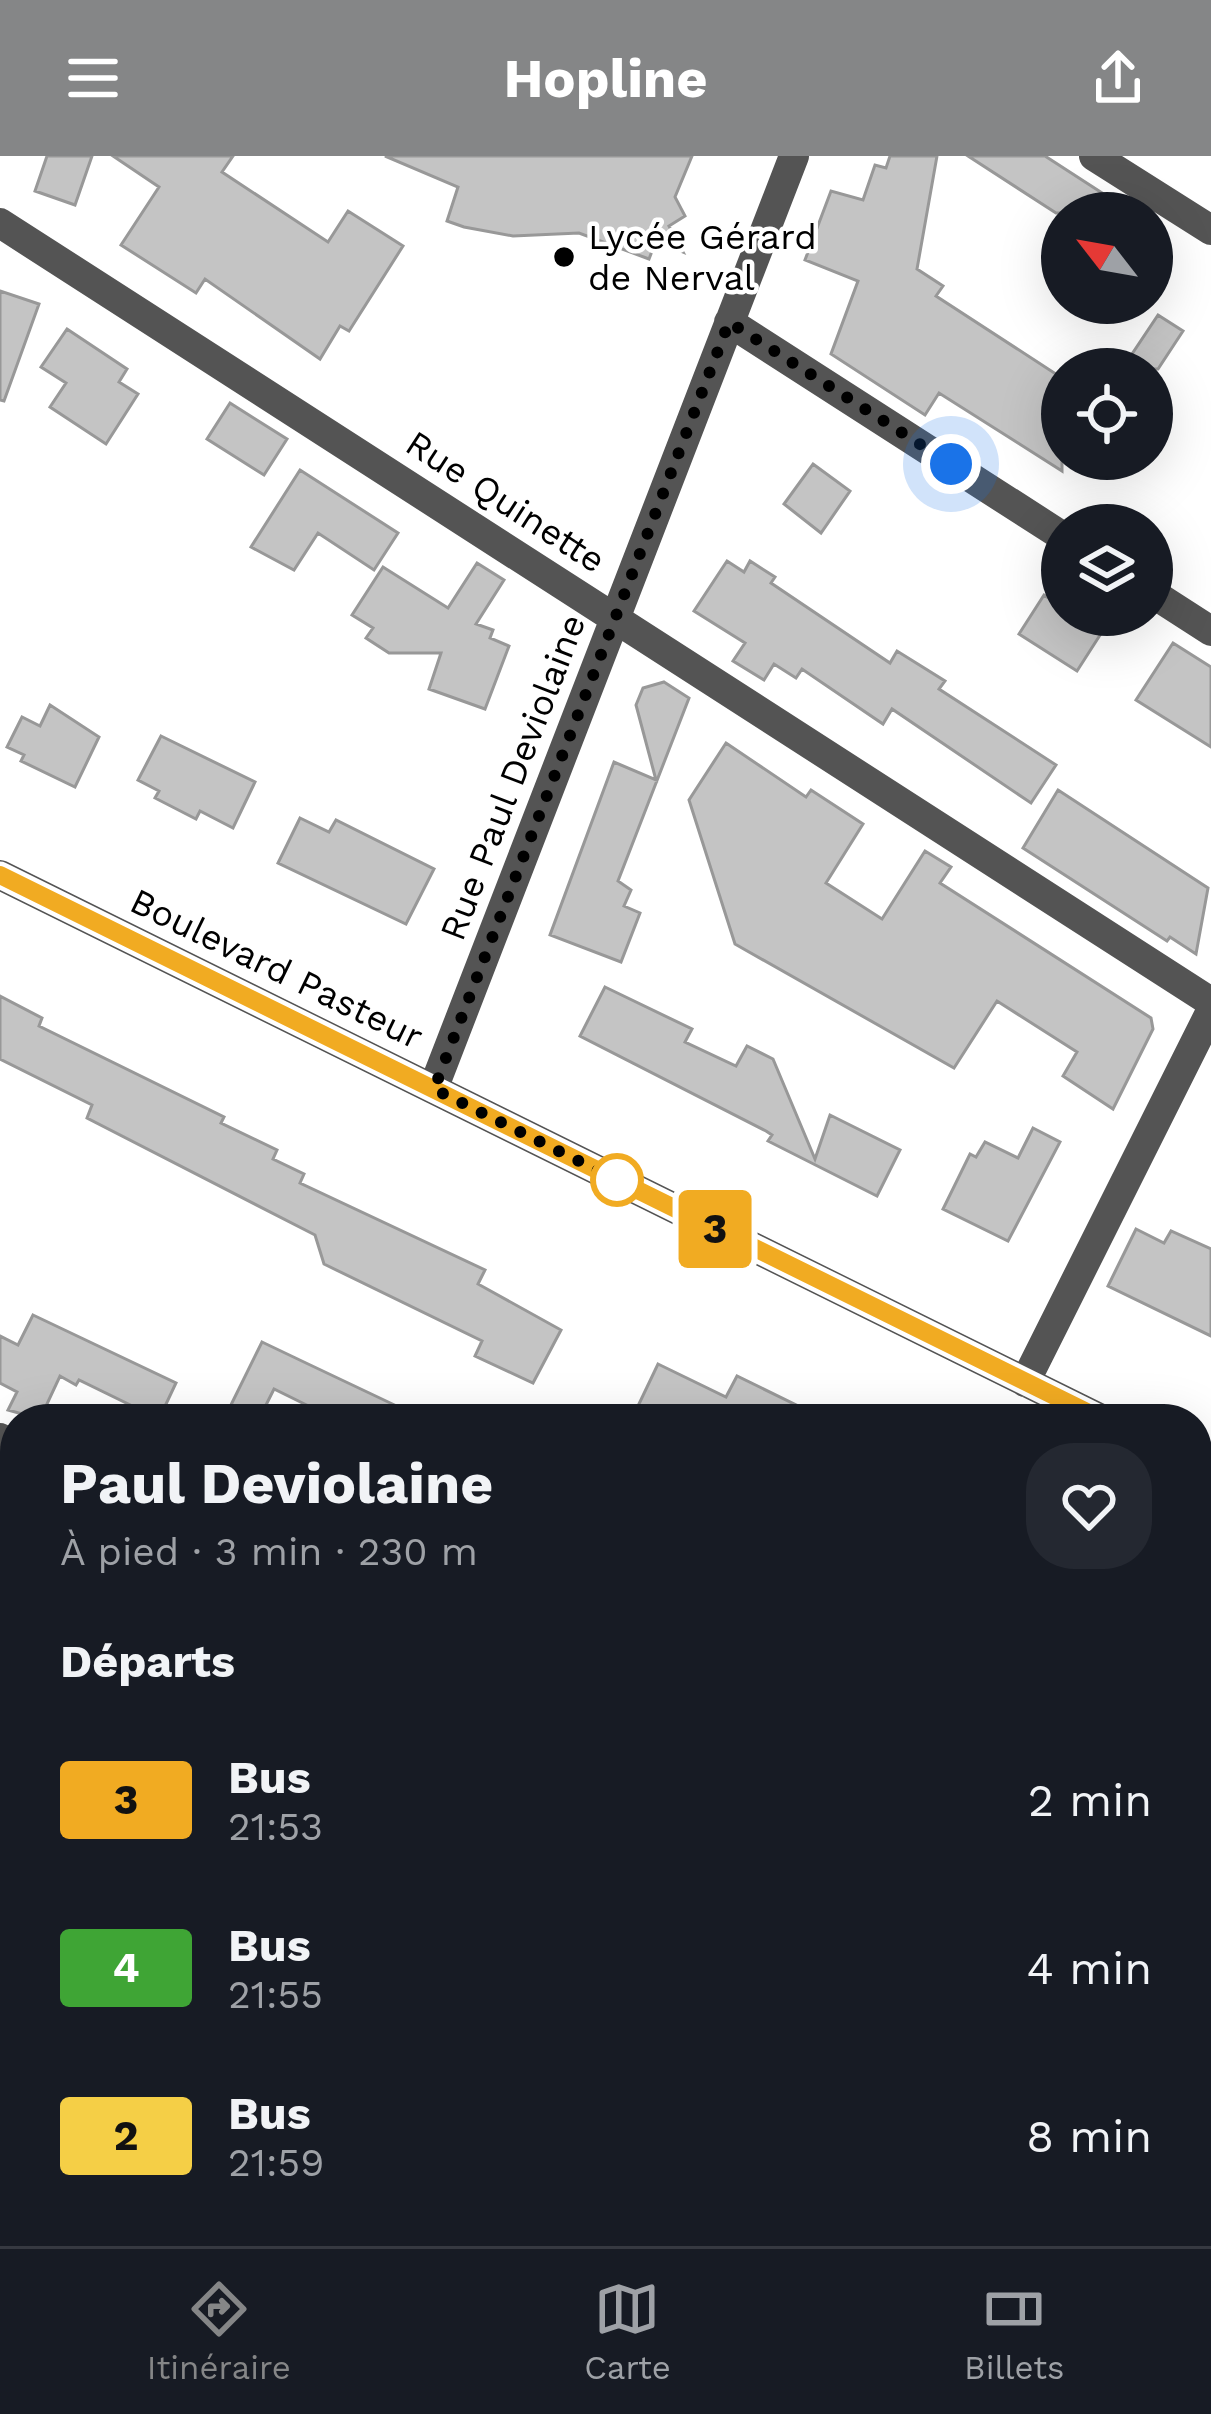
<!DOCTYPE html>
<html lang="fr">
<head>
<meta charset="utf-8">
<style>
	body { margin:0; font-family:"Work Sans",sans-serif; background:#242831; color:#f1f3f6; height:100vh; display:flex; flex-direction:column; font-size:45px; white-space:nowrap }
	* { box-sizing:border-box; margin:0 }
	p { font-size:39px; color:#9ea1a6 }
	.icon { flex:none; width:66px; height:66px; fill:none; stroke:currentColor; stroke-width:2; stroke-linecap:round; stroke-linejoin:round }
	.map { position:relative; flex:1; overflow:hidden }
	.drawer { position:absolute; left:0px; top:1248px; width:1212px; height:843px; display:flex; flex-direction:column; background:#171b24; border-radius:48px 48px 0 0; box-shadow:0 12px 48px #0002 }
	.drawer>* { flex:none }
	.badge { padding:0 24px; border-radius:9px; font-size:42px; line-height:78px }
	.needle { width:78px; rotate:301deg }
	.fabs { position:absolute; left:1041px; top:36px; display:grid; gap:24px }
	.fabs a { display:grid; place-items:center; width:132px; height:132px; border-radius:50%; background:#171b24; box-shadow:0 12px 48px #0002; font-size:60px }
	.you { position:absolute; width:60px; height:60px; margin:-30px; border:9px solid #fff; border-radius:50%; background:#1a73e8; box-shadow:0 0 0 18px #1a73e833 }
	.map>.badge { position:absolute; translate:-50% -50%; box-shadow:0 0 0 6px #fff }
	h2 { padding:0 60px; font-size:45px; line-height:108px }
	.round { display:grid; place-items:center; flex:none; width:126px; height:126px; border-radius:48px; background:#242831 }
	.summary { display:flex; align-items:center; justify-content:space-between; height:204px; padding:0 60px }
	h1 { font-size:57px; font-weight:700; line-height:90px }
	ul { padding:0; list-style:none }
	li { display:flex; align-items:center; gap:36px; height:168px; padding:0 60px }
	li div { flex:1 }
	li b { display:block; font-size:45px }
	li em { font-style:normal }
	li .badge { min-width:132px; font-weight:700; text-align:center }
	header { display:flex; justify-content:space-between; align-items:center; height:156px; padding:0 60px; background:#858687; color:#fff; font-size:54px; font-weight:700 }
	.dock { display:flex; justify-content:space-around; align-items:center; height:168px; border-top:3px solid #363941; background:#171b24; font-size:33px; color:#9ea1a6 }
	.dock a { display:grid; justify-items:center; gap:6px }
	.dock .on { color:#858687 }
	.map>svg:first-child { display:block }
	.building { fill:#c4c4c4; stroke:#989898; stroke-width:3 }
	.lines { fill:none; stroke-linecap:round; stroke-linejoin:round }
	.minor { stroke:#545454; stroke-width:30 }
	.line-casing { stroke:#fff; stroke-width:27 }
	.line { stroke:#f1ab22; stroke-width:18 }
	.walk { stroke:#000; stroke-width:12; stroke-dasharray:0 21.6 }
	.poi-dot { fill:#000; stroke:#fff; stroke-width:4.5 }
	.stop-dot { fill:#fff; stroke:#f1ab22; stroke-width:6 }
	.labels { text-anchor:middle; stroke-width:9; stroke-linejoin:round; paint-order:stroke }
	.poi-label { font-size:36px; fill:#000; stroke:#fff; text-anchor:start }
	.street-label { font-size:36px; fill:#000; stroke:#fff }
</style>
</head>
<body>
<header><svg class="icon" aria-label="menu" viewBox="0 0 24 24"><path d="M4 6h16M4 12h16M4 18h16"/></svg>Hopline<svg class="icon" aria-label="share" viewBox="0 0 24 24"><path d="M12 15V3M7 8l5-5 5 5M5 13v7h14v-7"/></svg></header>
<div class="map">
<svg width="1211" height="2090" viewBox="0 0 1211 2090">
	<rect width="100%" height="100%" fill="#fff"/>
	<path class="building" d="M47,0H92L75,49L35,35Z
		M113,0H233L222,16L328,86L348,55L403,90L349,175L340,170L320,203L205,123L196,137L121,89L159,31Z
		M385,0H692L675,41L685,60L669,70L683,96L656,85L649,103L579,77L513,80L464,71L447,65L458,31Z
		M890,0H937L917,113L943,130L936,140L1062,222V315L939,237L925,259L831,198L858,125L805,104L831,35L863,44L875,9L886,12Z
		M968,0H1045L1133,57H1056Z
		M0,135L39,148L4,245L0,244Z
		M1158,159L1183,175L1158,213H1122Z
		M67,173L127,213L119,226L138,238L106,288L50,251L66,227L41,211Z
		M230,247L287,283L264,319L207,283Z
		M813,308L850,335L821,377L784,348Z
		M300,314L398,377L374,414L318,377L294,414L251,391Z
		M727,405L744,416L750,405L775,421L771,427L890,507L897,495L945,525L939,533L1056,609L1031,647L892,553L883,568L802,513L796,522L774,508L764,524L733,505L745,487L694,455Z
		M477,407L504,424L476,468L493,474L490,482L509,490L485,553L429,533L441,497H389L366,482L373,472L352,459L383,411L448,452Z
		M1044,439L1062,451V459H1075L1102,476L1077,515L1019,478Z
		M1173,487L1211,511V591L1136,544Z
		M664,526L689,542L618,725L631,734L624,750L640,757L621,806L550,779L614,606L656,624L636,549L643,532Z
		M50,549L99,581L75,631L21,605L24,599L7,591L22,561L40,570Z
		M161,580L255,626L233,672L200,655L196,663L155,642L159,635L138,624Z
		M726,587L806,641L811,634L863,668L826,727L882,763L925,695L951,711L940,727L1151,862L1153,873L1113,953L1063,920L1077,896L997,845L954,912L735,788L689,644Z
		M1058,634L1208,732L1196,798L1170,781L1167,785L1023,692Z
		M300,662L329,676L336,664L434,713L406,768L278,707Z
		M605,831L692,873L685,886L736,910L747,890L773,903L815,1003L830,959L900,994L877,1040L768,985L772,979L766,975L580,880Z
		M0,840L42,862L39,870L224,961L221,967L277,994L273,1003L304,1018L300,1027L485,1114L478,1128L561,1174L533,1227L475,1200L482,1185L324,1108L315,1079L87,962L92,949L0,903Z
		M1033,972L1060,986L1008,1085L943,1053L970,998L976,1001L985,986L1018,1002Z
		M1136,1073L1164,1087L1171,1075L1211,1093V1180L1108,1130Z
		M33,1159L176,1227L159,1263L79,1224L76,1229L60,1220L40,1263L8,1254L17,1236L0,1227V1180L18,1189Z
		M262,1186L306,1207L424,1263H335L274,1233L259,1263H224Z
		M658,1208L726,1241L737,1220L825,1263H659L637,1252Z"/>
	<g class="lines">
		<path class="minor" d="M1094,0L1211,74
			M0,67L1211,846
			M729,166L1062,380
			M1152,437L1211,475
			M0,719L1101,1263
			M433,933L794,0
			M1025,1226L1211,855
			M0,1282L15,1289
			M1197,1311L1211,1318
			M1197,1512L1211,1510
			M0,1742L15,1739
			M1197,1854L1211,1860
			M0,1963L15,1932
			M437,2090L444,2076
			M905,2090L913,2076"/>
	</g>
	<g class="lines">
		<g class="line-casing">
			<path id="line" d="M0,719L1101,1263"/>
		</g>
		<use href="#line" class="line"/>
		<path class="walk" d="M617,1024L434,933L729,166L951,308"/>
	</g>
	<circle class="poi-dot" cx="564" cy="101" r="12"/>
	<circle class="stop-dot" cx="617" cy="1024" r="24"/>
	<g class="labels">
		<g class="poi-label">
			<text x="588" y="93">Lycée Gérard<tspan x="588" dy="41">de Nerval</tspan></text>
		</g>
		<g class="street-label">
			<text transform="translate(506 345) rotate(33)" y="13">Rue Quinette</text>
			<text transform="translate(512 621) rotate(-69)" y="13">Rue Paul Deviolaine</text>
			<text transform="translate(277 812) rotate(26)" y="13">Boulevard Pasteur</text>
		</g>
	</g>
</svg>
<div class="fabs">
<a><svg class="needle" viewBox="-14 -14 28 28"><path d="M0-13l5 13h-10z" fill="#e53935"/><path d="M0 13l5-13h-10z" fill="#9ea1a6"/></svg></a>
<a><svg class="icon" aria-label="locate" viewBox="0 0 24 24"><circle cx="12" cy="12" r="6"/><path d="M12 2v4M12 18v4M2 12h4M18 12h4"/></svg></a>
<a><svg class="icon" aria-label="layers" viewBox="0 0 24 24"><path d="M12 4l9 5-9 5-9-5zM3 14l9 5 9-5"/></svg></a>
</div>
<div class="you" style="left:951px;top:308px"></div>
<b class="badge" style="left:715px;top:1073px;background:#f1ab22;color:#111">3</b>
<section class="drawer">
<div class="summary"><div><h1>Paul Deviolaine</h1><p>À pied · 3 min · 230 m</p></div><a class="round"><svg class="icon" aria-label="heart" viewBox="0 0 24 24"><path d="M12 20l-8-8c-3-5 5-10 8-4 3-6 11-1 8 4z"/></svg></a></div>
<h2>Départs</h2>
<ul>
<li><span class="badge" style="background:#f1ab22;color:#111">3</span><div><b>Bus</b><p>21:53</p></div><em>2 min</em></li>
<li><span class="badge" style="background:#3fa535;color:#fff">4</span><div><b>Bus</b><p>21:55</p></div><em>4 min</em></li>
<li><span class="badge" style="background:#f5cf46;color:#111">2</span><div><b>Bus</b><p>21:59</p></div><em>8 min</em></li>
</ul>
</section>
</div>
<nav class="dock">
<a class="on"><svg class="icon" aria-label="directions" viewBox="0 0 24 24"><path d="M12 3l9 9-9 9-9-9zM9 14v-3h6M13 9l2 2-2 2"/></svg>Itinéraire</a>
<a><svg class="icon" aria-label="map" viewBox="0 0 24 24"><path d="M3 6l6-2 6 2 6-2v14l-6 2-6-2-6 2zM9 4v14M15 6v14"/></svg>Carte</a>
<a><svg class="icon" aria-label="tickets" viewBox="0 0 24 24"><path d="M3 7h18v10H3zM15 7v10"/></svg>Billets</a>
</nav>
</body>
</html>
